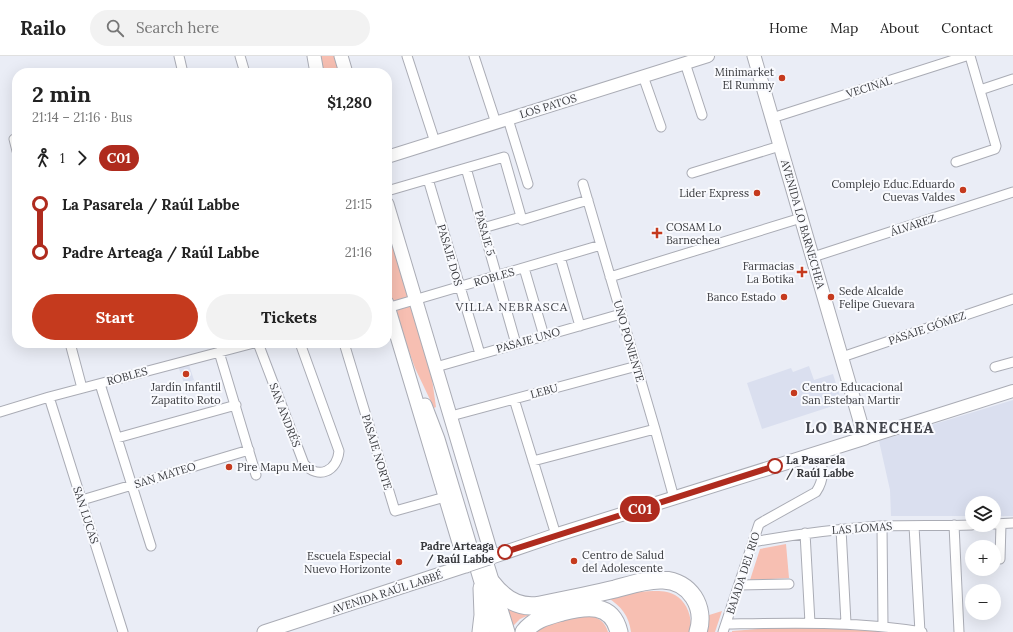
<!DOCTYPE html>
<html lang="en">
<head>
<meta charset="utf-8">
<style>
	body { margin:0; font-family:Lora,serif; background:#f2f2f2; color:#222; height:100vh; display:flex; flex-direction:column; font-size:15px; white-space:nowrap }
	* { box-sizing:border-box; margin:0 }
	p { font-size:13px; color:#767676 }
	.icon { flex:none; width:22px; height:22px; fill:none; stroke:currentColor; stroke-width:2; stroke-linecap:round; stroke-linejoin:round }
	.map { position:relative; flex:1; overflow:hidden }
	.drawer { position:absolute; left:12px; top:12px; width:380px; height:280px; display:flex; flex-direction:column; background:#fff; border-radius:16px; box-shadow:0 4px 16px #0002 }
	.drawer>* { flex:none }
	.badge { padding:0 8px; border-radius:13px; font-size:14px; line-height:26px }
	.fabs { position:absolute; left:965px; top:440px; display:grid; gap:8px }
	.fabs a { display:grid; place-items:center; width:36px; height:36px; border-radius:50%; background:#fff; box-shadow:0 4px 16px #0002; font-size:20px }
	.map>.badge { position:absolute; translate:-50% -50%; box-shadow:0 0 0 2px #fff }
	.legs { display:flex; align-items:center; gap:6px; height:44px; padding:0 20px; font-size:13px }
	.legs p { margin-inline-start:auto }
	.summary { display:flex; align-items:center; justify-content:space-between; height:68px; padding:0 20px }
	h1 { font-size:22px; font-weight:800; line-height:30px }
	.button { display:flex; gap:8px; margin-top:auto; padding:8px 20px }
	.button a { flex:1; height:46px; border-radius:24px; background:#c53a1e; color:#fff; font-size:16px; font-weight:800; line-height:46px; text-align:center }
	.button a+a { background:#f2f2f2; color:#222 }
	ul { padding:0 20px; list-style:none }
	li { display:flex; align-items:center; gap:14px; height:48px; font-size:15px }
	li i { display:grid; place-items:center; width:6px; height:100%; margin:0 5px; background:currentColor }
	li i::after { content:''; width:10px; height:10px; margin:-5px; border:3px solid; border-radius:50%; background:#fff }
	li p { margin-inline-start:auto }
	li:first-child i { background:linear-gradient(#0000 50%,currentColor 0) }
	li:last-child i { background:linear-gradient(currentColor 50%,#0000 0) }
	header { display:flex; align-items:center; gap:24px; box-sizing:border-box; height:56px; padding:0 20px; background:#fff; border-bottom:1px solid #e0e0e0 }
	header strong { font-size:19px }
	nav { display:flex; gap:22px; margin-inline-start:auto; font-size:14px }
	.search { width:280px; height:36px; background:#f2f2f2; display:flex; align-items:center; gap:10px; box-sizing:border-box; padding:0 14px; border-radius:22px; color:#767676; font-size:15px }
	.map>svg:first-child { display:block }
	.built { fill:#dadfef }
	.green { fill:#f7bfb2 }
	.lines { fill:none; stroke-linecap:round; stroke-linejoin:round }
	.minor-casing { stroke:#aaacb5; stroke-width:11 }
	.tertiary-casing { stroke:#aaacb5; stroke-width:14 }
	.secondary-casing { stroke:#aaacb5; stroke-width:15 }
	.motorway-casing { stroke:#aaacb5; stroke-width:19 }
	.minor { stroke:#fff; stroke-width:9 }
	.tertiary { stroke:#fff; stroke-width:12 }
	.secondary { stroke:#fff; stroke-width:13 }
	.motorway { stroke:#fff; stroke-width:17 }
	.secondary-bridge-casing { stroke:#aaacb5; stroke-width:15; stroke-linecap:butt }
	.secondary-bridge { stroke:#fff; stroke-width:13 }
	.line-1-casing { stroke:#fff; stroke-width:9 }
	.line-1 { stroke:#af2b1e; stroke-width:6 }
	.poi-dot { fill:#c53a1e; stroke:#f9fafe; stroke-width:1.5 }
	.stop-1-dot { fill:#fff; stroke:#af2b1e; stroke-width:2 }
	.labels { text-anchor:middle; stroke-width:4; stroke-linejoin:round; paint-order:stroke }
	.poi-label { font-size:11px; fill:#38393d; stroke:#f9fafe; text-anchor:end }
	.street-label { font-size:11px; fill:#38393d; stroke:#f9fafe }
	.stop-label { font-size:11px; font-weight:bold; fill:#38393d; stroke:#f9fafe; text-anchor:start }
	.neighbourhood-label { font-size:12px; letter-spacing:1px; fill:#43454c; stroke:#f9fafe }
	.district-label { font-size:15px; font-weight:bold; letter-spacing:1px; fill:#43454c; stroke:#f9fafe }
</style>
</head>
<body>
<header>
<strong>Railo</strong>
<div class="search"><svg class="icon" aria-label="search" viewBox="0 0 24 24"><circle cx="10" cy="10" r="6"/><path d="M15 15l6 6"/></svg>Search here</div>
<nav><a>Home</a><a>Map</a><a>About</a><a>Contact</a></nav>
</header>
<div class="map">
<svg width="1013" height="576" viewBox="0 0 1013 576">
	<rect width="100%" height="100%" fill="#eaedf6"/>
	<path class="built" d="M188,306L194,324L184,327L178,310Z
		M809,310L814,324L833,318L842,347L762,373L747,327L791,312L793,316Z
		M1013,344V460H994V447H972V460H891L890,434L879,385Z"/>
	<path class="green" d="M318,0H337L342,17H323Z
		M387,165L430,309L436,351L434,352L415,312L396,260L387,232Z
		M786,488L789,522L750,524L760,493Z
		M653,535C661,535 668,535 675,539C687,546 694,563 689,576H631C629,560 621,550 608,542L635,536Z
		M507,550L538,555L520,563L513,570Z
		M722,555L715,576H705L706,560Z
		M590,559C600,563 605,566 608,576H536L534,571L554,565Z
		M833,567L922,576H732V575Z"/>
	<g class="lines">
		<g class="minor-casing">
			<path id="minor" d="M179,0L183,17
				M240,0L245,17
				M407,0L435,86
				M474,0L496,67
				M685,7L702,59
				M643,20L661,71
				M980,34L1013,23
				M772,62L966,0
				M508,63L528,128
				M14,83L17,95
				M956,106L995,93L996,90L970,0
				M466,112L516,288
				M692,117L780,90
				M428,123L480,298
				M583,128L655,373L674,442
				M387,135L504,101L522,164L588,144
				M483,172L521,161
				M560,201L580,270
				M813,201L1013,136
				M524,212L544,280
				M610,221L801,162
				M387,252L601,189
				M70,287L82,332
				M258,287L304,408C319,424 337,415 339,395L300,287
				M344,287L395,455L445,441
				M219,296L256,419
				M842,301L1013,243
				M436,311L621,258
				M995,311L1013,306
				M100,328L151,490
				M49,341L123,576
				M514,343L556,479
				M0,356L49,341L254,287
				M451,360L637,310
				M117,382L236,349
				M533,405L655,373
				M82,444L249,394
				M994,468L1013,467
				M954,469L959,576
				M882,470L883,570
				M914,470L920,576
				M841,473L846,567
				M805,477L810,567
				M753,486C796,478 838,473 880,470C911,469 942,470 972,469
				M1000,503L1001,468
				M739,529L789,528
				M726,568C792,567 857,565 922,576
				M723,576L759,468L764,465L816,436C825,423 823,411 819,397"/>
		</g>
		<g class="tertiary-casing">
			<path id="tertiary" d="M387,101L708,0
				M865,382L1013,335"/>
		</g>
		<g class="secondary-casing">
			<path id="secondary" d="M314,0L317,17
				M341,0L346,17
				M387,148L492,500
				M387,247L466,510
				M425,349L438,383L496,576
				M483,495L508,576
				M489,502L556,479L865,382L754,0
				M264,576L468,509"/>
		</g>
		<g class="motorway-casing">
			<path id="motorway" d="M492,527C504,543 519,553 540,549C565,544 590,539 615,533C630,529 647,523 663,524C690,525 706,551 698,576
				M481,576L483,559L482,532
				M524,576C534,563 548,560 562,556C586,550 612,546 619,576"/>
		</g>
		<use href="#minor" class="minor"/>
		<use href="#tertiary" class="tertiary"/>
		<use href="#secondary" class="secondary"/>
		<use href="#motorway" class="motorway"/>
		<g class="secondary-bridge-casing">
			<path id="secondary-bridge" d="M468,509L489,502"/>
		</g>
		<use href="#secondary-bridge" class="secondary-bridge"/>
	</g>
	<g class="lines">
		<g class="line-1-casing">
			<path id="line-1" d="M505,496L775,410"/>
		</g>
		<use href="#line-1" class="line-1"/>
	</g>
	<g class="poi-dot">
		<circle cx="782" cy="22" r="4"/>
		<circle cx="963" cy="134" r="4"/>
		<circle cx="757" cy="137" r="4"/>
		<path d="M655 171h4v4h4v4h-4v4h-4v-4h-4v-4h4z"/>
		<path d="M800 210h4v4h4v4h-4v4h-4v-4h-4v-4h4z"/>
		<circle cx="784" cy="241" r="4"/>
		<circle cx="831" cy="241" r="4"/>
		<circle cx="186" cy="318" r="4"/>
		<circle cx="794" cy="337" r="4"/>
		<circle cx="229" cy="411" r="4"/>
		<circle cx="574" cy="505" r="4"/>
		<circle cx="399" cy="506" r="4"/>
	</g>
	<g class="stop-1-dot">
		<circle cx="775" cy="410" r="7"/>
		<circle cx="505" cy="496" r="7"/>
	</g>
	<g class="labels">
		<g class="poi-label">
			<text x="774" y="20">Minimarket<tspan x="774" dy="13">El Rummy</tspan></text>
			<text x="955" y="132">Complejo Educ.Eduardo<tspan x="955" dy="13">Cuevas Valdes</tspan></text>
			<text x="749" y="141">Lider Express</text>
			<text x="666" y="175" text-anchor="start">COSAM Lo<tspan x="666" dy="13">Barnechea</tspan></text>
			<text x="794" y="214">Farmacias<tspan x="794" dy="13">La Botika</tspan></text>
			<text x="839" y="239" text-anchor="start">Sede Alcalde<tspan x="839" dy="13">Felipe Guevara</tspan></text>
			<text x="776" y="245">Banco Estado</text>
			<text x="186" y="335" text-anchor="middle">Jardín Infantil<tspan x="186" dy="13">Zapatito Roto</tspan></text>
			<text x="802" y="335" text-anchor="start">Centro Educacional<tspan x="802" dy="13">San Esteban Martir</tspan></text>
			<text x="237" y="415" text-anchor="start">Pire Mapu Meu</text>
			<text x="582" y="503" text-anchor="start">Centro de Salud<tspan x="582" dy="13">del Adolescente</tspan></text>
			<text x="391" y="504">Escuela Especial<tspan x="391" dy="13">Nuevo Horizonte</tspan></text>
		</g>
		<g class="street-label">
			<text transform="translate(869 31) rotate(-18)" y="4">VECINAL</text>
			<text transform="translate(548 50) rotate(-17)" y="4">LOS PATOS</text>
			<text transform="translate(803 168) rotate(74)" y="4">AVENIDA LO BARNECHEA</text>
			<text transform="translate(913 169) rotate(-18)" y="4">ÁLVAREZ</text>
			<text transform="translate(485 177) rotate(74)" y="4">PASAJE 5</text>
			<text transform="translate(450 199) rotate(74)" y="4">PASAJE DOS</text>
			<text transform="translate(494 221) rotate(-16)" y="4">ROBLES</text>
			<text transform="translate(927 272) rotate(-19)" y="4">PASAJE GÓMEZ</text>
			<text transform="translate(528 284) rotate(-16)" y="4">PASAJE UNO</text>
			<text transform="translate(629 285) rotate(74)" y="4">UNO PONIENTE</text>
			<text transform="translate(127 320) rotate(-15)" y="4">ROBLES</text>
			<text transform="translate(544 335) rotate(-15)" y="4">LEBU</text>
			<text transform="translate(285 359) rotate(69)" y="4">SAN ANDRÉS</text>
			<text transform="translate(377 396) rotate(73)" y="4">PASAJE NORTE</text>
			<text transform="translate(165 419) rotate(-17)" y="4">SAN MATEO</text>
			<text transform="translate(86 459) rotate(72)" y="4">SAN LUCAS</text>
			<text transform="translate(862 472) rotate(-4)" y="4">LAS LOMAS</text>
			<text transform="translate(743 517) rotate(-72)" y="4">BAJADA DEL RIO</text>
			<text transform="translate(387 536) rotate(-18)" y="4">AVENIDA RAÚL LABBÉ</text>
		</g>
		<g class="stop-label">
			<text x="786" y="408">La Pasarela<tspan x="786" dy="13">/ Raúl Labbe</tspan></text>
			<text x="494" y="494" text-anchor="end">Padre Arteaga<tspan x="494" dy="13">/ Raúl Labbe</tspan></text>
		</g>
		<g class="neighbourhood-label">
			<text x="512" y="255">VILLA NEBRASCA</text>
		</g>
		<g class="district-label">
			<text x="870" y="377">LO BARNECHEA</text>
		</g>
	</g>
</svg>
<div class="fabs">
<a><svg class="icon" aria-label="layers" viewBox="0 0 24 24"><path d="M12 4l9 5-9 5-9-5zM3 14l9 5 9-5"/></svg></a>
<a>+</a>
<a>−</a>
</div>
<b class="badge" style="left:640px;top:453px;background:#af2b1e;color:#fff">C01</b>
<section class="drawer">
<div class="summary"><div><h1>2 min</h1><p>21:14 – 21:16 · Bus</p></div><b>$1,280</b></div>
<div class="legs"><svg class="icon" aria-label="walk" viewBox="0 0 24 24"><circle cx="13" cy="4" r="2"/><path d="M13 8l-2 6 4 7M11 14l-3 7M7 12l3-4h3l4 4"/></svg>1<svg class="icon" aria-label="forward" viewBox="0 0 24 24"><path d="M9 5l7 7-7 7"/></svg><b class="badge" style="background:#af2b1e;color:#fff">C01</b></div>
<ul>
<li><i style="color:#af2b1e"></i><b>La Pasarela / Raúl Labbe</b><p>21:15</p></li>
<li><i style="color:#af2b1e"></i><b>Padre Arteaga / Raúl Labbe</b><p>21:16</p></li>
</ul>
<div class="button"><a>Start</a><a>Tickets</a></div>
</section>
</div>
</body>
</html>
